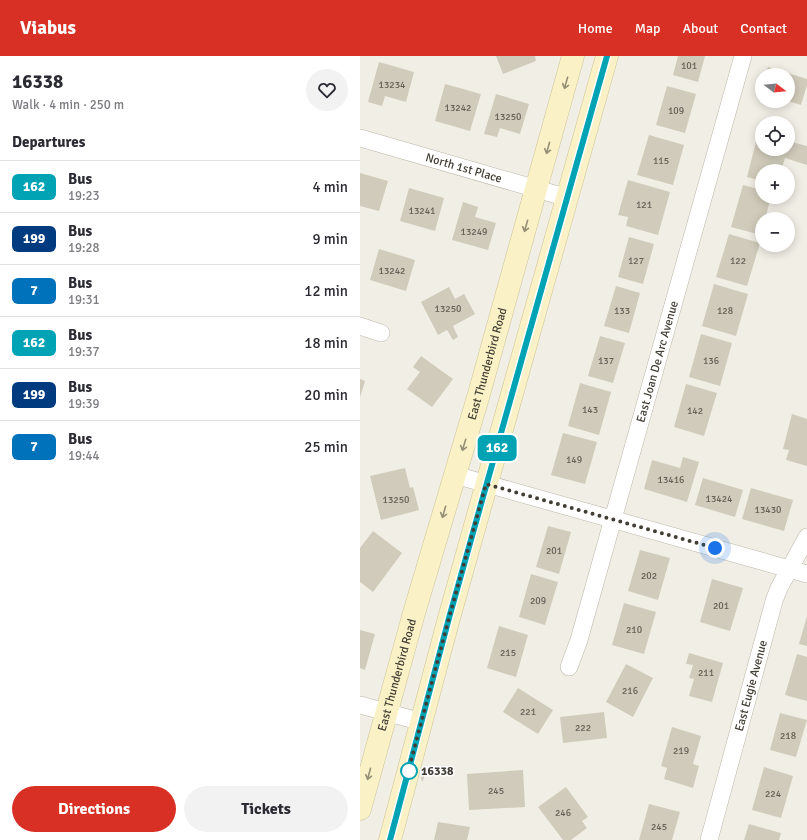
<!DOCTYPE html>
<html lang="en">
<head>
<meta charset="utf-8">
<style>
	body { margin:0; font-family:Signika,sans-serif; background:#f2f2f3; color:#2b2b33; height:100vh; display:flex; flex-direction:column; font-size:15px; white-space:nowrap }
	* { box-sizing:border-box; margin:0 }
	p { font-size:13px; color:#7c7c81 }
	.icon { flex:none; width:22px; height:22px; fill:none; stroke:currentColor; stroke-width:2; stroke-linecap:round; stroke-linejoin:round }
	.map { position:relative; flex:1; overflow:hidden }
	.side { display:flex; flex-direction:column; background:#fff; width:360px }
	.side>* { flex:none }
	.badge { padding:0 8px; border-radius:6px; font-size:14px; line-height:26px }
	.needle { width:26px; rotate:106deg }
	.fabs { position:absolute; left:395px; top:12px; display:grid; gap:8px }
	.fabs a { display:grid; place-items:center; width:40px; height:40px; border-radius:50%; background:#fff; box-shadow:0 2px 10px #0003; font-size:20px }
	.you { position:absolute; width:20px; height:20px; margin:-10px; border:3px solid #fff; border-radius:50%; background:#1a73e8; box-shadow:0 0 0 6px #1a73e833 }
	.map>.badge { position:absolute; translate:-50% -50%; box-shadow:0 0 0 2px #fff }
	h2 { padding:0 12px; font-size:15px; line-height:36px }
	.round { display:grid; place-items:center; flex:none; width:42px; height:42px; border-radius:21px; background:#f2f2f3 }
	.head { display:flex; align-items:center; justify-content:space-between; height:68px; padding:0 12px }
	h1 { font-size:19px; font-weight:700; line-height:30px }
	.action { display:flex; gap:8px; margin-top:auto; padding:8px 12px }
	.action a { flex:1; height:46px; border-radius:24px; background:#d93025; color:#fff; font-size:16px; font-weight:700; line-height:46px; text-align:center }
	.action a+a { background:#f2f2f3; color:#2b2b33 }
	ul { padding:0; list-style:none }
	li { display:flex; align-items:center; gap:12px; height:52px; padding:0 12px; border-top:1px solid #e1e1e2 }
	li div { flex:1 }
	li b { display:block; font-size:15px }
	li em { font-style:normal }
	li .badge { min-width:44px; font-weight:700; text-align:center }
	header { display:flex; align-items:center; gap:24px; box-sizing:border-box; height:56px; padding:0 20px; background:#d93025; color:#fff }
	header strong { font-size:19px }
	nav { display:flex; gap:22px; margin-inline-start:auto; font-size:14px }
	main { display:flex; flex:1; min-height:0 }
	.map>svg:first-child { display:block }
	.building { fill:#d1cbbb }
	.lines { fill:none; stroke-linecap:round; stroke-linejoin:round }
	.minor-casing { stroke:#bbb6a8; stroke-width:18 }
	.secondary-casing { stroke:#cdc497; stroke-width:23 }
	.minor { stroke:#fff; stroke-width:17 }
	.secondary { stroke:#faf2c6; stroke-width:22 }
	.oneway { stroke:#958f76 }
	.line-casing { stroke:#fff; stroke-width:9 }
	.line { stroke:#00a3b4; stroke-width:6 }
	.walk { stroke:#423e35; stroke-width:4; stroke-dasharray:0 7.2 }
	.stop-dot { fill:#fff; stroke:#00a3b4; stroke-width:2 }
	.labels { text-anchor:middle; stroke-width:3; stroke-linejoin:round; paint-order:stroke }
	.number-label { font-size:10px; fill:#666156 }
	.street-label { font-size:12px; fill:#423e35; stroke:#fff }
	.stop-label { font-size:12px; font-weight:bold; fill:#423e35; stroke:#fff; text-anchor:start }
</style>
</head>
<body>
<header>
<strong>Viabus</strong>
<nav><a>Home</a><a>Map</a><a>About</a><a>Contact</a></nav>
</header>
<main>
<section class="side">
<div class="head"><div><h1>16338</h1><p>Walk · 4 min · 250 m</p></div><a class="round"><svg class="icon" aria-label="heart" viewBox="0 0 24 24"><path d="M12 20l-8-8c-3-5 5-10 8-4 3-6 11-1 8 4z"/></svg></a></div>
<h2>Departures</h2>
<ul>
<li><span class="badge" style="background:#00a3b4;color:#fff">162</span><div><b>Bus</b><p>19:23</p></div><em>4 min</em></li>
<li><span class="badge" style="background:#003b80;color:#fff">199</span><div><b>Bus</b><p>19:28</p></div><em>9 min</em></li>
<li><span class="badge" style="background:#0072bc;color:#fff">7</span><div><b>Bus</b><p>19:31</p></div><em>12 min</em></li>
<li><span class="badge" style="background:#00a3b4;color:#fff">162</span><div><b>Bus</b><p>19:37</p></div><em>18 min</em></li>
<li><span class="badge" style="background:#003b80;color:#fff">199</span><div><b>Bus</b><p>19:39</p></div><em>20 min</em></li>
<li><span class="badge" style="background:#0072bc;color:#fff">7</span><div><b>Bus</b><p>19:44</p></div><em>25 min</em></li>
</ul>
<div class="action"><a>Directions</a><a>Tickets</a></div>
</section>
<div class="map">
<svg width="447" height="784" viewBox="0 0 447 784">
	<rect width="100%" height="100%" fill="#f1eee5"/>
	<path class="building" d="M136,0H175L176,5L143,18Z
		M318,0H345L338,26L313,19Z
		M19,6L54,16L46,46L25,40L22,50L8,46Z
		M408,11L447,23V29L441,49L428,45V19H405Z
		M85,28L121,38L110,75L75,65Z
		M307,30L336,38L325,77L296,69Z
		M136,38L169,48L160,78L140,72L137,81L124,78Z
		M398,78L402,79V93H428V85L447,90V109L425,102L421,115H402V125L387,121Z
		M289,79L324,89L313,129L277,119Z
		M0,117L28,125L19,155L0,150Z
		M268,124L310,136L298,179L266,170L268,161L258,159Z
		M383,129L402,134V141H411L405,163H402L401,179L371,171Z
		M49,132L84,142L75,175L40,165Z
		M103,146L118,151L115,161L136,167L128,194L92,184Z
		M369,178L400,187L387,230L356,221Z
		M269,181L294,188L283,228L258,221Z
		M19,193L55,204L46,235L10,224Z
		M354,228L388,238L376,280L342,270Z
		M256,230L280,237L269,277L244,270Z
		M89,231L95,243L104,238L115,258L93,270L98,281L93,284L87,274L78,279L61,246Z
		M341,278L372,287L360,330L329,321Z
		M240,280L265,287L253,327L228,320Z
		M61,300L93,323L72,351L47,333L60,316L53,311Z
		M0,323L5,325L0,341Z
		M220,327L251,336L239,379L208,370Z
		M326,328L357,337L344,380L314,371Z
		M432,358L447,363V410L426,404L429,394L423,393Z
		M203,377L237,386L225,428L191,419Z
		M323,401L339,406L327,446L284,433L292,404L320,412Z
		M45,412L50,432L53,431L59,454L21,464L10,420Z
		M343,422L383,434L375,461L335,449Z
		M391,432L433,444L424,475L382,463Z
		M188,470L211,476L199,518L176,511Z
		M13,475L42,497L13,536L0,526V492Z
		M280,494L310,502L298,544L268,535Z
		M171,518L198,526L185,569L159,561Z
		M352,523L383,532L370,575L340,566Z
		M264,547L296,556L284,598L252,589Z
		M447,560V590L439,588Z
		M139,570L168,579L156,621L127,612Z
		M0,574L15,578L5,614L0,612Z
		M329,597L363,607L352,646L329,640L334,623L329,622L333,609L326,608Z
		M437,598L447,601V645L425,639Z
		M266,608L293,622L273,661L246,646Z
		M158,632L193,654L178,678L143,656Z
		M244,656L247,682L203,687L200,661Z
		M420,657L447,664L436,701L410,694Z
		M312,671L341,680L333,708L339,710L333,732L304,723L307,712L301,710Z
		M404,711L433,720L421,762L392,754Z
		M163,714L165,751L109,754L107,718Z
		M62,717H65L63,725L61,724Z
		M206,731L228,761L222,765L227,772L211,784H203L178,751Z
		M289,748L320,756L312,784H279Z
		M78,766L110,771L107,784H74Z
		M389,768L421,777L419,784H384Z"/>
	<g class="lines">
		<g class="minor-casing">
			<g id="minor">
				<path id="s1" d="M0,82L208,142"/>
				<path d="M0,270L21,277"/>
				<path d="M95,419L447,518"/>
				<path id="s2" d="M209,611L219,584L383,0"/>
				<path d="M0,649L62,666"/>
				<path id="s3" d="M349,784L414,545L419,532L447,481"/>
			</g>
		</g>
		<g class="secondary-casing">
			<g id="secondary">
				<path id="s4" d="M0,753L54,557L119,338L213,0"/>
				<path d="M30,784L89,562L247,0"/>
			</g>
		</g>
		<use href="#minor" class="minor"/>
		<use href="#secondary" class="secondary"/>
	</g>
	<defs><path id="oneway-shaft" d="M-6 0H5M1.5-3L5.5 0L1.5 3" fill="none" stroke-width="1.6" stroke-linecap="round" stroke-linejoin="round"/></defs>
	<g class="oneway">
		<use href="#oneway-shaft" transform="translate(206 27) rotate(106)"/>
		<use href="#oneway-shaft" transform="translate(188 92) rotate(105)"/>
		<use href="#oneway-shaft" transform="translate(166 170) rotate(106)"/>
		<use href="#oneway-shaft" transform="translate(104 389) rotate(107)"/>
		<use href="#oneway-shaft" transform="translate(84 456) rotate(106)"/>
		<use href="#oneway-shaft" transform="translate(9 718) rotate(105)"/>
	</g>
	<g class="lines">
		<g class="line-casing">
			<path id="line" d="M30,784L89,562L247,0"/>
		</g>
		<use href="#line" class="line"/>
		<path class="walk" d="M49,715L48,716L89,562L126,428L355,492"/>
	</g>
	<circle class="stop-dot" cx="49" cy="715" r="8"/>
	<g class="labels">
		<g class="number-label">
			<text x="329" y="13">101</text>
			<text x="32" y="32">13234</text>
			<text x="98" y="55">13242</text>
			<text x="316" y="58">109</text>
			<text x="148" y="64">13250</text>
			<text x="301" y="108">115</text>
			<text x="284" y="152">121</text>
			<text x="62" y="158">13241</text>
			<text x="114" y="179">13249</text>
			<text x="276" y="208">127</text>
			<text x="378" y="208">122</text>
			<text x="32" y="218">13242</text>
			<text x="88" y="256">13250</text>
			<text x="262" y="258">133</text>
			<text x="365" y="258">128</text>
			<text x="246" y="308">137</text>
			<text x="351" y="308">136</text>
			<text x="230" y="357">143</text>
			<text x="335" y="358">142</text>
			<text x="214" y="407">149</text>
			<text x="311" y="427">13416</text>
			<text x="359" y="446">13424</text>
			<text x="36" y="447">13250</text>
			<text x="408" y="457">13430</text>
			<text x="194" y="498">201</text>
			<text x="289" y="523">202</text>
			<text x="178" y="548">209</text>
			<text x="361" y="553">201</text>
			<text x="274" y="577">210</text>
			<text x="148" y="600">215</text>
			<text x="346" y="620">211</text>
			<text x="270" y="638">216</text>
			<text x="168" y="659">221</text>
			<text x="223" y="675">222</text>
			<text x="428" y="683">218</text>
			<text x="321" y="698">219</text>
			<text x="136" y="738">245</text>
			<text x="413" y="741">224</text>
			<text x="203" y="760">246</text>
			<text x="299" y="774">245</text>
		</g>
		<g class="street-label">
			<text dy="4" stroke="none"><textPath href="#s1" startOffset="108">North 1st Place</textPath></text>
			<text dy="4" stroke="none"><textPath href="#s2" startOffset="318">East Joan De Arc Avenue</textPath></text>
			<text dy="4" stroke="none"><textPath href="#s4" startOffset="463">East Thunderbird Road</textPath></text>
			<text dy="4" stroke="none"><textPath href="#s4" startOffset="139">East Thunderbird Road</textPath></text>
			<text dy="4" stroke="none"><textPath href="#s3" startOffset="160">East Eugie Avenue</textPath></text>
		</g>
		<g class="stop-label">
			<text x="61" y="719">16338</text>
		</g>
	</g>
</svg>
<div class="fabs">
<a><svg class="needle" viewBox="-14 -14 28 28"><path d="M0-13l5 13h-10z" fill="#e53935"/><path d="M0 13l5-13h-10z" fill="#7c7c81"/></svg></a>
<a><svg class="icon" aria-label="locate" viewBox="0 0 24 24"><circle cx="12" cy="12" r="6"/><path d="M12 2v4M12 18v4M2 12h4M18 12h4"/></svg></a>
<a>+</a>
<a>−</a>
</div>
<div class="you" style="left:355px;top:492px"></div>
<b class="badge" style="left:137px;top:392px;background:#00a3b4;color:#fff">162</b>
</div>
</main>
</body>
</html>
